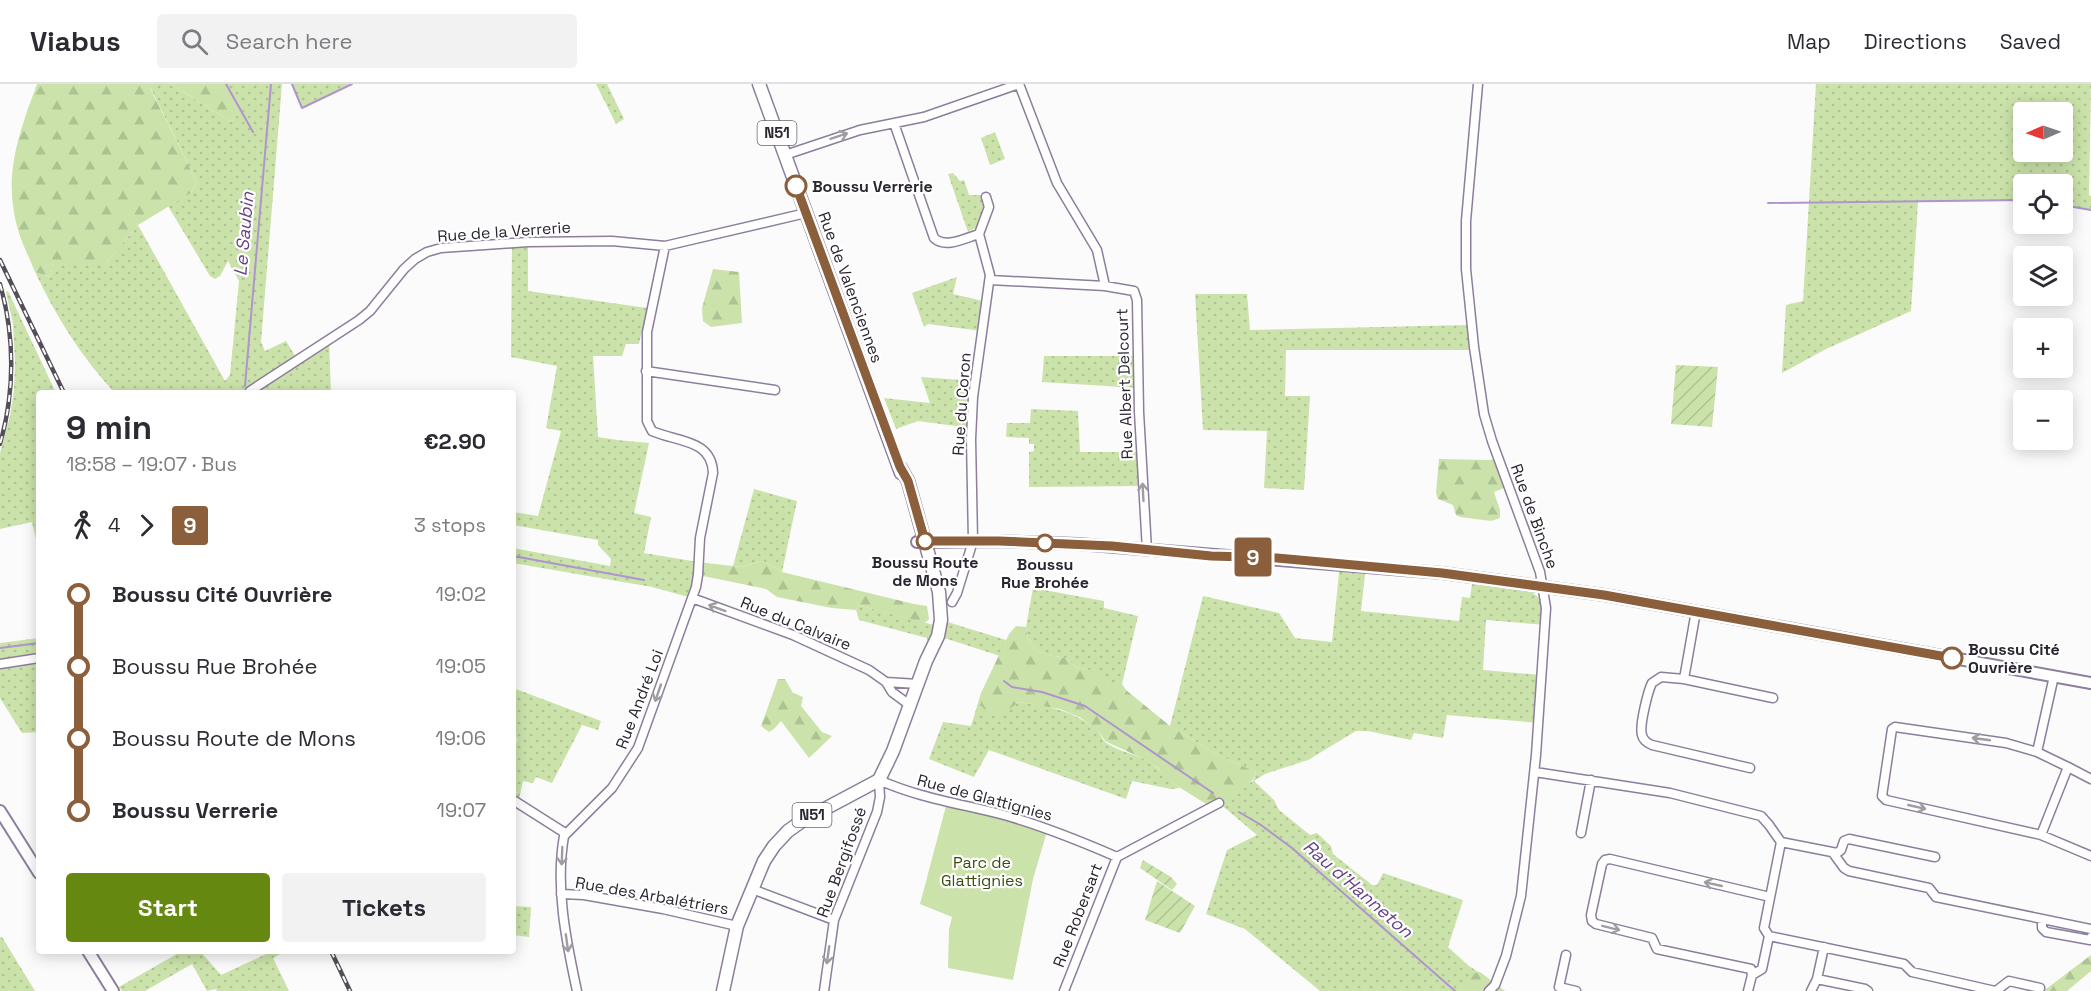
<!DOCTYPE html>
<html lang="en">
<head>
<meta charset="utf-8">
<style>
	body { margin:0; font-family:"Space Grotesk",sans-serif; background:#f2f2f3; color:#2b2b33; height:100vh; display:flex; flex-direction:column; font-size:22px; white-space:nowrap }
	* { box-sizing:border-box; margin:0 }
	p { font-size:20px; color:#7c7c81 }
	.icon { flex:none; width:33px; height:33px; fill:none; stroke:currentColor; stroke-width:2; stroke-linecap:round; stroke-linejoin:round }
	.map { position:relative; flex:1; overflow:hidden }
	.sheet { position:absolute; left:36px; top:306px; width:480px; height:564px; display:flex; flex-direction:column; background:#fff; border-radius:6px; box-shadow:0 3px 15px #0003 }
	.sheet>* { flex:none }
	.badge { padding:0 12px; border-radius:4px; font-size:21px; line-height:39px }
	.needle { width:39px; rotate:268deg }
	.fabs { position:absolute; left:2013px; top:18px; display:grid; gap:12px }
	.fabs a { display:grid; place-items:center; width:60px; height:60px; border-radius:6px; background:#fff; box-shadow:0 3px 15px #0003; font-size:30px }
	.map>.badge { position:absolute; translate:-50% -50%; box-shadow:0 0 0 3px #fff }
	.legs { display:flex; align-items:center; gap:9px; height:66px; padding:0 30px; font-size:20px }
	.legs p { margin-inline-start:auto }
	.overview { display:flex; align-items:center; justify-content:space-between; height:102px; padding:0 30px }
	h1 { font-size:33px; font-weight:700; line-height:45px }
	.button { display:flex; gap:12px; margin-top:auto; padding:12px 30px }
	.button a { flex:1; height:69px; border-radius:6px; background:#658910; color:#fff; font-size:24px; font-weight:700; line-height:69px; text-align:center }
	.button a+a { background:#f2f2f3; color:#2b2b33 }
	ul { padding:0 30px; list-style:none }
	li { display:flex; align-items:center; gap:21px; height:72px; font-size:22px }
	li i { display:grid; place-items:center; width:9px; height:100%; margin:0 8px; background:currentColor }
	li i::after { content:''; width:15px; height:15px; margin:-8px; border:4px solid; border-radius:50%; background:#fff }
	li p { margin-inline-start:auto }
	li:first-child i { background:linear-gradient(#0000 50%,currentColor 0) }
	li:last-child i { background:linear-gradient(currentColor 50%,#0000 0) }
	header { display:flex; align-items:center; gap:36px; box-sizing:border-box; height:84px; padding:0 30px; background:#fff; border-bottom:2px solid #e1e1e2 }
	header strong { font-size:28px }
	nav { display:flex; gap:33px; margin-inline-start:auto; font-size:21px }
	.search { width:420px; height:54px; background:#f2f2f3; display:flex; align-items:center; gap:15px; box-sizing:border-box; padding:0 21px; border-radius:6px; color:#7c7c81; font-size:22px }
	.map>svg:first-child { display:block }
	.grass { fill:url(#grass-dots); fill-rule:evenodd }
	.forest { fill:url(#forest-firs) }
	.park { fill:#cbe3aa }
	.garden { fill:url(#garden-furrows) }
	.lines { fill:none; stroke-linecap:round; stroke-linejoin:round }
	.stream { stroke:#af94ce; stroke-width:2 }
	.street-casing { stroke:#8c7e9c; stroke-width:11 }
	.secondary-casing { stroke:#8c7e9c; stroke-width:14 }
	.primary-casing { stroke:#8c7e9c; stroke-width:15 }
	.street { stroke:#fff; stroke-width:8 }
	.secondary { stroke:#fff; stroke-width:10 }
	.primary { stroke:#fff; stroke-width:12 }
	.rail-casing { stroke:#534f59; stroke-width:4.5 }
	.rail { stroke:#fff; stroke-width:2; stroke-dasharray:7; stroke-linecap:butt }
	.oneway { stroke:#9f9da2 }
	.line-1-casing { stroke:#fff; stroke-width:14 }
	.line-1 { stroke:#8b5e3c; stroke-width:9 }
	.stop-1-dot { fill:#fff; stroke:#8b5e3c; stroke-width:3 }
	.labels { text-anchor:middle; stroke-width:4.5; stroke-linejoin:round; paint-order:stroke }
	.shield { fill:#fff; stroke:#6a666f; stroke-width:1.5 }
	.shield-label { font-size:15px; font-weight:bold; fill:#2a2531 }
	.stop-label { font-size:16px; font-weight:bold; fill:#2a2531; stroke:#fff; text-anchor:start }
	.street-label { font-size:16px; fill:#2a2531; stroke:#fff }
	.park-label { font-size:16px; fill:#394e0a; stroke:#fff }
	.water-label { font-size:18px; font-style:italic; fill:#67438a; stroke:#fff }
</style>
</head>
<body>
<header>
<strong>Viabus</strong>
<div class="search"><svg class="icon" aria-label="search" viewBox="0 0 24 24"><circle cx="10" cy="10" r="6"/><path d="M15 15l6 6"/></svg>Search here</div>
<nav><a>Map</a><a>Directions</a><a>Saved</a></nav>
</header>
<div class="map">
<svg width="2091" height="907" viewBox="0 0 2091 907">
	<defs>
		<pattern id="grass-dots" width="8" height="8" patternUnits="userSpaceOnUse" patternTransform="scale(1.5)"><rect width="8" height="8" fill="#cbe3aa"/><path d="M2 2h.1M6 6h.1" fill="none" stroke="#aec393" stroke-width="1.8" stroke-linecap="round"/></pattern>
		<pattern id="forest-firs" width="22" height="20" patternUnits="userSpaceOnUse" patternTransform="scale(1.5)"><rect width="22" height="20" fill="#cbe3aa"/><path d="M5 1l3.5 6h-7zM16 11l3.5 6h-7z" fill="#aec393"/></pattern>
		<pattern id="garden-furrows" width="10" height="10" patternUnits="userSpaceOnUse" patternTransform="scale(1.5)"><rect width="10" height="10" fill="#cbe3aa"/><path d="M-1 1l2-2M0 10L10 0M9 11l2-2" fill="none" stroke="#aec393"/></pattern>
	</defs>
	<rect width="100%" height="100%" fill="#fbfbfb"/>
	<path class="grass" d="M153,0H171L231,38L241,27L226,0H282L261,258L265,267L286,257L297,275L329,255L331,309H115C81,273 56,232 35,188L50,193L53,179H106L138,141L225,297L230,291L239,197L228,177L220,192L215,195L210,192L168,122L191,109L197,98L150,3Z
		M292,0H352L302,24Z
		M596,0H607L624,35L616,40Z
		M1816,0H2091L2089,111L2091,112V126L2063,121L2062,100H2024L2023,116L1918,118L1911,227L1826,265L1782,289L1786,221L1803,217ZM2024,28H2062V68H2024Z
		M995,48L1005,75L990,81L981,54Z
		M953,89L960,97L964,96L969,111H981L986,121L979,142L968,148L948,90Z
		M528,158V207L647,224L639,260H626L622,272H593L598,353L617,356L649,359L634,429L651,433L644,469L698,478L692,514L652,503L513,479V464L610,482L611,475L598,461V456L513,441V428L538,432L561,347L546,344L557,282L511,273L512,159Z
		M957,193L953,210L987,218L982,247L928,240L924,243L912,209Z
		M8,207L56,309H39V469L32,438L0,445V369L10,332L14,307L15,277L13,240L6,208Z
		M1195,210H1247L1250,246L1467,241L1469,266H1286L1285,312H1310L1304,406L1264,404L1267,347L1203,346Z
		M1044,272H1138V304L1042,298Z
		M921,293L975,297L971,344L918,337L896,345L884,314L930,319Z
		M1031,325L1078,327L1080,368H1141L1143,402L1029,403V368L1034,367V360H1029V354L1006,353L1007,339H1030Z
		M754,405L797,417L782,488L763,477L741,483L733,482Z
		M1340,479L1366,482L1361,527L1459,537L1462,513L1470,514L1473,493C1490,496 1533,500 1541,518C1544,525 1544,534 1546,541L1486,536L1483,586L1542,591L1539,639L1447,631L1443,654L1414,649L1411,656L1368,647H1356L1308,676L1265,690L1254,697L1274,716L1279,726L1310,751L1317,749L1331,762L1333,770L1372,801H1377L1383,789L1463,816L1448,863L1469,882L1488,894L1489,907H1320L1245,845L1206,830L1227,766L1257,751L1219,719L1253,697L1256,688L1218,671L1170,642L1203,512L1279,529L1295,554L1332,558Z
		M1033,504L1104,517V524L1138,532L1122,600H1110L1087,585L1076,583L1066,574L1047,571L1036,566L1028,555L1026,543Z
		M858,521L934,541L929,562L927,554L859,536L856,526Z
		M941,536L1006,556L1000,572L938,552Z
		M39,554V648L22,649L0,614V559Z
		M513,604L601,637L598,646L582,641L552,699L536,693L533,699L523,697L519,715L513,711V679L517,654L513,653Z
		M981,609V620L1012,622L1019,618C1051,623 1070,625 1097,646C1101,650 1102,655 1105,658C1116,667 1136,670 1148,677C1160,685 1168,696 1180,704L1171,705L1132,697L1126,715L989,666L974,693L929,675L943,638L971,642Z
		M513,822L531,823L529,853L513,851Z
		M0,853H2L35,907H0Z
		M182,867H200L221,891L273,867H286L273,874L289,907H217L216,905L207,907L192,880L145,907H122L119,903Z"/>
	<path class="forest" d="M37,0H153L150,4L197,98L191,109L138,141L106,179H53L50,193L35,188C30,175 23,162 19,149C2,94 18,52 37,0Z
		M171,0H226L241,27L231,38Z
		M713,185L739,188L742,239L711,243L703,237L702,224Z
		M1498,374L1509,402L1494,408L1500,426V434L1491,437L1460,433L1456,431L1453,421L1438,415L1436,409L1439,375L1490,376Z
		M763,477L782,488L914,520L927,522L929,535L925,539L858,521L856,526L832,524L777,513L766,505L698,491V478L741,483Z
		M1016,542L1026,543L1028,555L1036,566L1047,571L1066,574L1076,583L1087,585L1095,588L1110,600H1122L1126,606L1170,642L1218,671L1256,688C1251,707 1227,715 1211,723L1166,695L1158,684L1146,676L1105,657L1100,649L1081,634L1060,625L1019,618L1002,630L992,632L985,627L981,620V609L1009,550Z
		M778,595H785L793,609L803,613L801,622L822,648L832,652L809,674L781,637L774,645L769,648L761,642Z
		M2091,871V887L2067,907H2039L2040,904L2046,905Z
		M1480,888L1505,907H1464C1465,897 1470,889 1480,888Z"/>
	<path class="park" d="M947,718L1048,744L1033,795L1013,896L948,884L949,845L952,833L920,820Z"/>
	<path class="garden" d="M1676,281L1718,283L1712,343L1671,340Z
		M1143,776L1171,793L1177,800L1172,806L1140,784Z
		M1157,797L1195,822L1180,849L1145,836Z"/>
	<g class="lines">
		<path class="stream" d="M226,0L253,48
			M292,0L302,24L352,0
			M1768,119L2024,116
			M2062,121L2091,126
			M245,302L271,0
			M513,472L644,496
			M0,564L39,559
			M1004,597L1012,603L1042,608L1085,622L1213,709
			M1239,728L1261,741L1292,764L1455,907"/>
		<g class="street-casing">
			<path id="street" d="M1019,0L1057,99L1097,166L1105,202
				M1478,0L1466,137V185L1474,263L1484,330L1492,357L1540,488L1546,524L1536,671L1521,812L1506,872L1495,901L1489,907
				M894,39L934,154C946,165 965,154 979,150L990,191L973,313L971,355L973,457L957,509L952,518
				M785,71L860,46L924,33L1019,0
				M979,150L989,123L986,113
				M990,196L1105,202L1134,207L1137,216L1139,328L1147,466
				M646,287L775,306
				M250,307L359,236L370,227L404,185L415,175L427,168L441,164L528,158L612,157L665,162L806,129
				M692,514L793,551L869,586L886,598L892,608L911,622
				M1696,527L1684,595L1661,593L1652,599C1648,607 1639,642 1642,651C1643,656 1647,659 1652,661L1750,684
				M0,580L39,574
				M1684,595L1773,614
				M886,598L918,600
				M2037,668L2054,592
				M2068,683L2037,668L2006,659L1895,643L1892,645L1882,712L1886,716L2041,751L2091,772
				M1535,688L1670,709L1761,732L1769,741L1781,758L1764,844L1769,852L1762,885L1752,891L1748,907
				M513,716L565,749
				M1581,749L1591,696
				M2041,751L2068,683L2091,695
				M1781,758L1837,769L1841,766L1844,757L1849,755L1935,773
				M1833,769L1844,784L1849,787L1929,804L1936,813L2091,845
				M752,805L834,836
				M561,810L584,811L663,825L737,842
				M2042,836V844L2046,848L2090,856L2091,853
				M1769,852L1904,880L1912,888L1995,907
				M1566,871L1559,903L1576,907
				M1752,891L1751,885L1657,865L1652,854L1596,840L1592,837L1591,831L1602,780L1605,776L1610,775L1770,813
				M1817,895L1865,905L1868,907
				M577,907C566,856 555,803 564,752L612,704L638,664L696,503L698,491L700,454L713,389C712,355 677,358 652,347L647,337V248L665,162
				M824,907L834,836L877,728L880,713L879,696C919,714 962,720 1004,731C1043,742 1080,757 1117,773
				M1064,907L1117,773L1219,719
				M1811,907L1817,895L1824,863
				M1996,907L2009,897L2040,904L2039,907"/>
		</g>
		<g class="secondary-casing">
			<path id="secondary" d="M917,458L999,457L1078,460L1442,489L1604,511L2091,599
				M0,727L39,789
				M88,867L113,907"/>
		</g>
		<g class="primary-casing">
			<path id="primary" d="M759,0L901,389
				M723,907L737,842L764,777L774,762L788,747L802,737L879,696L893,667L926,577L938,552L941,536L939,508L908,397L900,383"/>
		</g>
		<use href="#street" class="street"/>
		<use href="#secondary" class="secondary"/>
		<use href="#primary" class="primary"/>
		<g class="rail-casing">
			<path id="rail" d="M0,176L64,309
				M0,200C15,252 15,308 0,360
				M331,867L350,907"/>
		</g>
		<use href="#rail" class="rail"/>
	</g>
	<defs><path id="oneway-shaft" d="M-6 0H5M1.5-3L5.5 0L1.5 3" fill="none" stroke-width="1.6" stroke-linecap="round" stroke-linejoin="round" transform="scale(1.5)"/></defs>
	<g class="oneway">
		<use href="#oneway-shaft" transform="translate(839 52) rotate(-18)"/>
		<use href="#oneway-shaft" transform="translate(1143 408) rotate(-93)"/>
		<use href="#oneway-shaft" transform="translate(717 524) rotate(-160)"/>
		<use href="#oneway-shaft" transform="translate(658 609) rotate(109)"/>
		<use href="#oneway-shaft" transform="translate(1981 655) rotate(-172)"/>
		<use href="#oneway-shaft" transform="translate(1917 723) rotate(13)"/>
		<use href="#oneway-shaft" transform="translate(562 772) rotate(92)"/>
		<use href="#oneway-shaft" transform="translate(1713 800) rotate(-167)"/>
		<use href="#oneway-shaft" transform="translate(1611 844) rotate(14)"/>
		<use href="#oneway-shaft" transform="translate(567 859) rotate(82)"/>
		<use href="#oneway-shaft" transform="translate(828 871) rotate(98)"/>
	</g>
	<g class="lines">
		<g class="line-1-casing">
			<path id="line-1" d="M796,102L900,383L908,397L925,457H999L1112,462L1211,472L1277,474L1442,489L1604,511L1952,574"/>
		</g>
		<use href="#line-1" class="line-1"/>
	</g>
	<g class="stop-1-dot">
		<circle cx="796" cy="102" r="10"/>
		<circle cx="925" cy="457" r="8"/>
		<circle cx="1045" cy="459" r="8"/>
		<circle cx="1952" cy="574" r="10"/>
	</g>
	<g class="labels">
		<g class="shield">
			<rect x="757.5" y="37" width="39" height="24" rx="4.5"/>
			<rect x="792.5" y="719" width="39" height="24" rx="4.5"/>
		</g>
		<g class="shield-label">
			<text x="777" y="54">N51</text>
			<text x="812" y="736">N51</text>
		</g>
		<g class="stop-label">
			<text x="812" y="108">Boussu Verrerie</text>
			<text x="925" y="484" text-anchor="middle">Boussu Route<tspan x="925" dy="18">de Mons</tspan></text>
			<text x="1045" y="486" text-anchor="middle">Boussu<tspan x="1045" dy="18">Rue Brohée</tspan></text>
			<text x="1968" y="571">Boussu Cité<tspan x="1968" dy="18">Ouvrière</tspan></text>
		</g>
		<g class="street-label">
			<text transform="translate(504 147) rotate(-4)" y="6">Rue de la Verrerie</text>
			<text transform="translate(851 203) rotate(70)" y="6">Rue de Valenciennes</text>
			<text transform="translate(1124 300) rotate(-92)" y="6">Rue Albert Delcourt</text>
			<text transform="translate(961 320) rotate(-86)" y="6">Rue du Coron</text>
			<text transform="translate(1535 432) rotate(70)" y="6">Rue de Binche</text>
			<text transform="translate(796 539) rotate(22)" y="6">Rue du Calvaire</text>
			<text transform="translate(639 615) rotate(-69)" y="6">Rue André Loi</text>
			<text transform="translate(985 713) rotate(15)" y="6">Rue de Glattignies</text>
			<text transform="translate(841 778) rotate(-70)" y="6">Rue Bergifossé</text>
			<text transform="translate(652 811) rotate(10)" y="6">Rue des Arbalétriers</text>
			<text transform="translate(1077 831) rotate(-69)" y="6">Rue Robersart</text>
		</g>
		<g class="park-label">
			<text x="982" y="784">Parc de<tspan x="982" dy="18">Glattignies</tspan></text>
		</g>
		<g class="water-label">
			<text transform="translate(244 150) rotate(-85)" y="6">Le Saubin</text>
			<text transform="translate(1358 805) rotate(41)" y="6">Rau d'Hanneton</text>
		</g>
	</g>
</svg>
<div class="fabs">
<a><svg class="needle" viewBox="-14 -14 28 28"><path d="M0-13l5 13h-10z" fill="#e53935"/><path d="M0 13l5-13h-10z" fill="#7c7c81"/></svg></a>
<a><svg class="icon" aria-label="locate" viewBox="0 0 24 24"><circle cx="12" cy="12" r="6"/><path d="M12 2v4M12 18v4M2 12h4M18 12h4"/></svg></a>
<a><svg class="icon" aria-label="layers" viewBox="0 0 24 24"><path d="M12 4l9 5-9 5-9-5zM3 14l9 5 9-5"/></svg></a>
<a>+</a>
<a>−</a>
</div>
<b class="badge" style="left:1253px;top:473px;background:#8b5e3c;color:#fff">9</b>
<section class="sheet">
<div class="overview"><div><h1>9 min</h1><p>18:58 – 19:07 · Bus</p></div><b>€2.90</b></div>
<div class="legs"><svg class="icon" aria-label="walk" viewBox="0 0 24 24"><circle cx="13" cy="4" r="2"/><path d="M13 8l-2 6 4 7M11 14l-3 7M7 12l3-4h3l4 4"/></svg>4<svg class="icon" aria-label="forward" viewBox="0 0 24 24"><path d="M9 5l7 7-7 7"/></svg><b class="badge" style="background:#8b5e3c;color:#fff">9</b><p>3 stops</p></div>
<ul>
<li><i style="color:#8b5e3c"></i><b>Boussu Cité Ouvrière</b><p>19:02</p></li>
<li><i style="color:#8b5e3c"></i><span>Boussu Rue Brohée</span><p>19:05</p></li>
<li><i style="color:#8b5e3c"></i><span>Boussu Route de Mons</span><p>19:06</p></li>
<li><i style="color:#8b5e3c"></i><b>Boussu Verrerie</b><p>19:07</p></li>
</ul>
<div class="button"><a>Start</a><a>Tickets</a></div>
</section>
</div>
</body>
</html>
